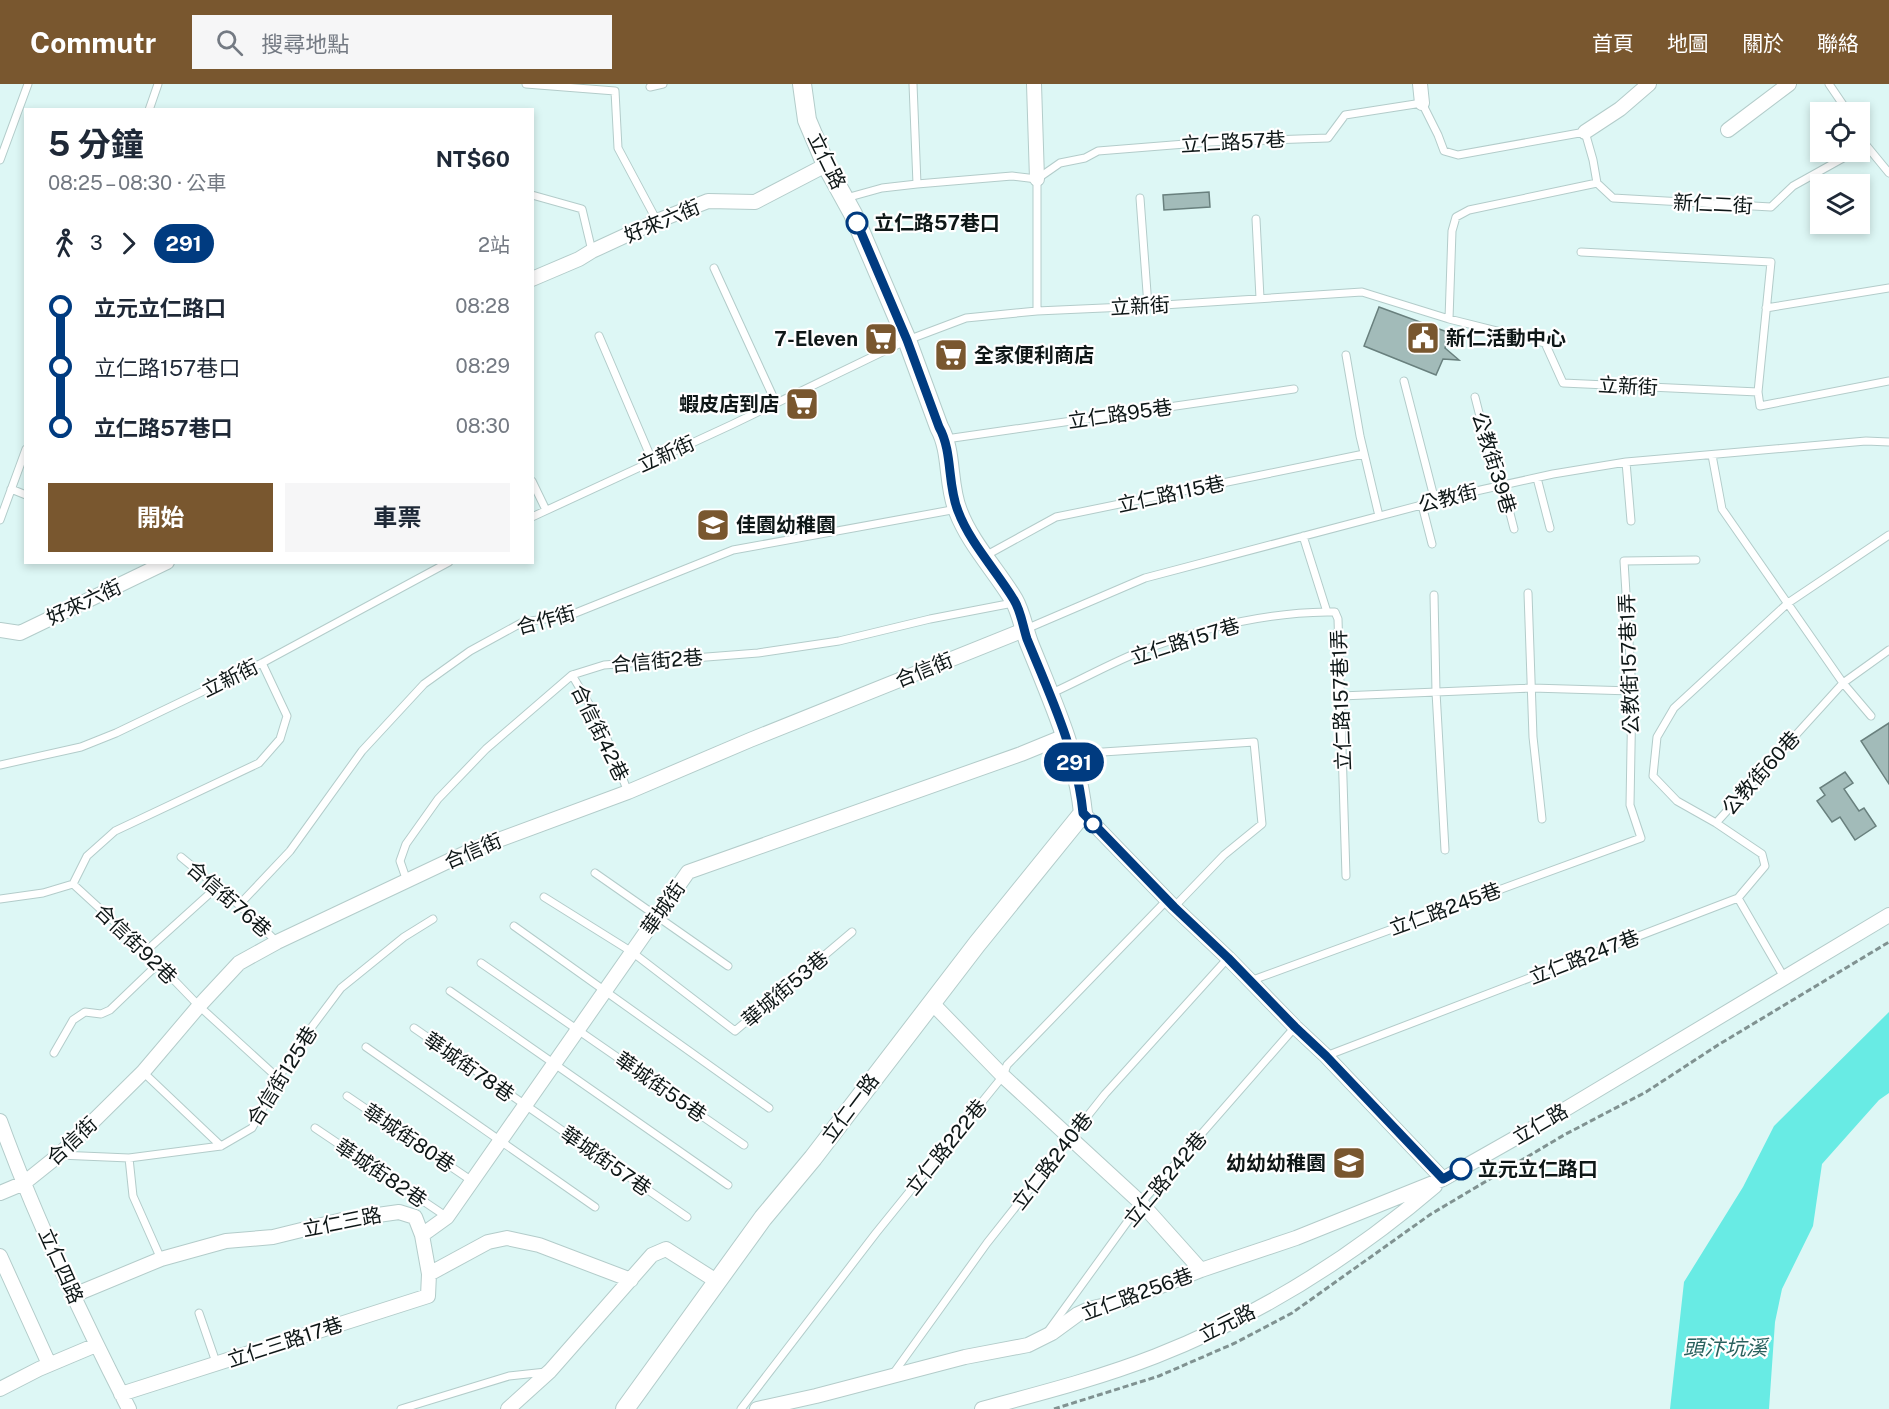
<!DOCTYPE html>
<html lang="zh-TW">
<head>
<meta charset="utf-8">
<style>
	body { margin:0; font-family:"Public Sans","Noto Sans TC",sans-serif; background:#f6f6f7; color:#1f2937; height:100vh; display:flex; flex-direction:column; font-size:22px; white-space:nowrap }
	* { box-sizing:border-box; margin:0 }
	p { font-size:20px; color:#747a83 }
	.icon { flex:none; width:33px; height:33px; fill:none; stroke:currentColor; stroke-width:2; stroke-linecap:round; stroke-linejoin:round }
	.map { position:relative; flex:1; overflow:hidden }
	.sheet { position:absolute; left:24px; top:24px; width:510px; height:456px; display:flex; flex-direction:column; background:#fff; border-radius:0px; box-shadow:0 3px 9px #0003 }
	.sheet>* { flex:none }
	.badge { padding:0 12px; border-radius:20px; font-size:21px; line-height:39px }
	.fabs { position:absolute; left:1810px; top:18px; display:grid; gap:12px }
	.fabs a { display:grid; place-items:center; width:60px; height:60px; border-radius:0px; background:#fff; box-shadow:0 3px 9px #0003; font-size:30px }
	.map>.badge { position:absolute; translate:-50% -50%; box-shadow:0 0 0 3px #fff }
	.legs { display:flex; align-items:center; gap:9px; height:66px; padding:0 24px; font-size:20px }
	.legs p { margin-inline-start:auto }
	.overview { display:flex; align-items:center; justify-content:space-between; height:102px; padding:0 24px }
	h1 { font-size:33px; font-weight:700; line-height:45px }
	.primary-button { display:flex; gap:12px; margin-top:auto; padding:12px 24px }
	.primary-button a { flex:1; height:69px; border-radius:0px; background:#79572f; color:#fff; font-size:24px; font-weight:700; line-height:69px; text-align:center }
	.primary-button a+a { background:#f6f6f7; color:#1f2937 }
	ul { padding:0 24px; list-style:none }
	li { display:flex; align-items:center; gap:21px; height:60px; font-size:22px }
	li i { display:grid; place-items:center; width:9px; height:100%; margin:0 8px; background:currentColor }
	li i::after { content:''; width:15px; height:15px; margin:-8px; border:4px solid; border-radius:50%; background:#fff }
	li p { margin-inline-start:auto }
	li:first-child i { background:linear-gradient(#0000 50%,currentColor 0) }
	li:last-child i { background:linear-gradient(currentColor 50%,#0000 0) }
	header { display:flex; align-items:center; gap:36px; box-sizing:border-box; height:84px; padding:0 30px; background:#79572f; color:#fff }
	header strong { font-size:28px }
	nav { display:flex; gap:33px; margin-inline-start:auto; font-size:21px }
	.search { width:420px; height:54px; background:#f6f6f7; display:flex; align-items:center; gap:15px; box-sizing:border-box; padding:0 21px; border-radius:0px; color:#747a83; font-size:22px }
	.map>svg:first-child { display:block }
	.water { fill:#68ebe4 }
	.building { fill:#a2bbb9; stroke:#69807e; stroke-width:1.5 }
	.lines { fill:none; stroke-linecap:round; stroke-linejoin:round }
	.lane-casing { stroke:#b3ccca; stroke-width:9 }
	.street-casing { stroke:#b3ccca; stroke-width:16 }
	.secondary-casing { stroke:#b3ccca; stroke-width:20 }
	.path { stroke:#809291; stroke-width:3; stroke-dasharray:6 3; stroke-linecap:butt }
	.lane { stroke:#fff; stroke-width:7 }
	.street { stroke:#fff; stroke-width:14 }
	.secondary { stroke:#fff; stroke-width:18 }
	.line-1-casing { stroke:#fff; stroke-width:14 }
	.line-1 { stroke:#003b80; stroke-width:9 }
	.stop-1-dot { fill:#fff; stroke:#003b80; stroke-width:3 }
	.labels { text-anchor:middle; stroke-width:4.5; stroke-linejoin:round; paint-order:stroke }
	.street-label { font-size:20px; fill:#0e1717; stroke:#fff }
	.stop-label { font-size:20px; font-weight:bold; fill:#0e1717; stroke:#fff; text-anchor:start }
	.poi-label { font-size:20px; font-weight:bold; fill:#0e1717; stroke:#fff; text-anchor:start }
	.water-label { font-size:21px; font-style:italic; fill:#29615e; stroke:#fff }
</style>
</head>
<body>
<header>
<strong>Commutr</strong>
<div class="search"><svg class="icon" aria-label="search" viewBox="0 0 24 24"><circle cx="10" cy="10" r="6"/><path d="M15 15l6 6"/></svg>搜尋地點</div>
<nav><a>首頁</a><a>地圖</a><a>關於</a><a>聯絡</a></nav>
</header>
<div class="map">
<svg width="1889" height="1325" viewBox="0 0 1889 1325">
	<rect width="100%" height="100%" fill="#ddf7f5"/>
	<path class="water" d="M1889,928V1009L1879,1016L1822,1080L1813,1142L1782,1205L1775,1238L1769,1325H1670L1684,1198L1743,1103L1774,1042Z"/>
	<path class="building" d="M1209,108L1210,123L1164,126L1163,111Z
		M1379,223L1450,249L1445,264L1459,276L1443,275L1436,291L1364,262Z
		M1889,639V700L1861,657Z
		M1845,688L1853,699L1844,705L1859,727L1864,724L1876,742L1855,756L1840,733L1832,738L1817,717L1825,711L1820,704Z"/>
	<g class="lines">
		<g class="lane-casing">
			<path id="lane" d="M526,0L615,7L618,64L657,137
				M913,0L917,100
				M1829,0L1848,28
				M650,3L663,0
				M149,26L158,0
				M1860,50L1866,61L1889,89
				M0,76L28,0
				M1597,99L1613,114L1771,123L1793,102L1854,68
				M532,111L582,125L592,167
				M846,114L882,104L917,100L1012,92L1037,95L1060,79L1085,74L1098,67L1210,58L1328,54L1345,31L1422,19L1438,51L1444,67L1458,71L1585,48L1593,76L1597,99L1469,126L1456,133L1452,147L1449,235
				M1140,114L1148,222
				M1256,135L1260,214
				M1581,168L1771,178L1758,308L1760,322L1889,297
				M714,184L776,319
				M1766,224L1889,204
				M1037,227V95
				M599,252L652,376
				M1346,271L1360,352L1379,432
				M1404,297L1435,417
				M1475,313L1498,403L1505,410L1514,445
				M946,355L1294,305
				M1712,371L1722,425L1843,599L1871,632
				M1626,378L1631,437
				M1537,394L1550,444
				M532,397L546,426
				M11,405L26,411
				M1422,421L1432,460
				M532,433L731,341L905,257L966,234L1037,227L1148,222L1362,208L1449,235L1545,259L1563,299L1758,308
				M0,436L26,365
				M1303,452L1327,528H1335L1338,535L1346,792
				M985,472L1056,433L1364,370
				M1528,509L1533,653L1542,735
				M1434,511L1436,608L1445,766
				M1026,545L1145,494L1467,409L1553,390L1626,378L1866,357L1889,358
				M572,591L602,642L628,708
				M1052,609C1081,596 1109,580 1139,568C1198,545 1263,529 1327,528
				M1341,612L1532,604L1632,607
				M1073,670L1254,658L1262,740L1224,771L1174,823
				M0,681L81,663L116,649L262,579L449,478
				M1716,739L1843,599L1889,566
				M181,773L239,821L277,858
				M595,789L728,882
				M407,797L400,777L406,760L438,715L486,665L572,591L604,581L758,569L839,557L930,535L1013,519
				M73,800L146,867L199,922L279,995
				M544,813L632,868L735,947L852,848
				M1738,814L1785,895
				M0,815L43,809L73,800L87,772L115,747L259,679L280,655L287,632L262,579
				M239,821L290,767L362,667L424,600L470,567L523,538L568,532L733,466L957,425
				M514,842L769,1024
				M146,867L218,802
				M481,879L744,1061
				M1250,897L1641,754L1630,721L1632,607L1624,477L1696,476
				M450,907L728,1101
				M414,944L687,1133
				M366,963L595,1123
				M54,969L73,936L85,928L101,930L110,926L158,880
				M1326,972L1738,814L1765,782L1762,770L1716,739L1677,717L1653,692L1657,653L1674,624L1788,519L1889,451
				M143,988L221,1062
				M347,1012L472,1097
				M315,1044L447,1133
				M59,1071L129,1074L221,1062L252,1044L293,968L341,904L404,853L433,835
				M129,1074L133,1112L161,1175
				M199,1229L217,1281
				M1049,1246L1141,1119L1295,943
				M893,1290L987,1159L1105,1010L1228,874
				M401,1325L509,1292L546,1288
				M741,1325L876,1149L1003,992L1007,981L1167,816"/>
		</g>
		<g class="street-casing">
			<path id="street" d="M1034,0L1037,95
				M1420,0L1422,19
				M1728,46L1789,0
				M1585,48L1620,25L1649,0
				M532,195L579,175L592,167L657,137L708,117L755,118L826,81
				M0,546L20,549L167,478
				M1083,729L1174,823L1228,874L1295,943L1326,972L1443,1095
				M932,919L1003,992L1141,1119L1201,1186
				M0,1037C35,1134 82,1233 129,1325
				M0,1109L24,1099L59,1071L143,988L199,922L239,879L277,858L474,765L628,708L750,656L1024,546
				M422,1151L447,1133L688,788L1021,670L1065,652
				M0,1172L49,1280
				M74,1211L161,1175L226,1157L273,1153L342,1136L399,1128L415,1133L422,1151L429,1190L488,1158L507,1154L539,1161L631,1196
				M0,1305L39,1285L96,1261
				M121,1310L428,1212L429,1190
				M508,1325L550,1287L652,1171L666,1165L718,1198
				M757,1325L816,1312L965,1273L1028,1261L1052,1249L1078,1230L1089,1225L1123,1217L1201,1186L1296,1154L1443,1095L1549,1035L1889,831
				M982,1325C1041,1309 1100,1294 1156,1272C1258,1232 1352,1173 1435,1102"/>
		</g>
		<g class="secondary-casing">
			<path id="secondary" d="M625,1325L763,1134L813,1074L977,860L1083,729C1077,670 1051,614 1029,559C1024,546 1021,528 1014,516C996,486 970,459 958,427C947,400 953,368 939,343L907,256L853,130L826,81L807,36L802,0"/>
		</g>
		<path class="path" d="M1054,1325L1159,1292L1235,1259L1292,1229L1431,1130L1564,1051L1646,1008L1718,961L1889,858"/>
		<use href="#lane" class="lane"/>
		<use href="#street" class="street"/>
		<use href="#secondary" class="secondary"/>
	</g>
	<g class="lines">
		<g class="line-1-casing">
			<path id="line-1" d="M857,139L907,256L939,343C953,368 947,400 958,427C970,459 996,486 1014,516C1021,527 1023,543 1027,555C1050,611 1077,668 1083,729L1174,823L1228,874L1295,943L1326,972L1443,1095L1461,1085"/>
		</g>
		<use href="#line-1" class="line-1"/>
	</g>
	<defs>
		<g id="civic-square" transform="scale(1.725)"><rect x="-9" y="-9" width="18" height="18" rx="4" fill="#79572f" stroke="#fff"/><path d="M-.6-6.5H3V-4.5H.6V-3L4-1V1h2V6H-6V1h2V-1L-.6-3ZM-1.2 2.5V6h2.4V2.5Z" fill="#fff"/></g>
		<g id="supermarket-square" transform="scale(1.725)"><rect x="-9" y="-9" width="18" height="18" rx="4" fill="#79572f" stroke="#fff"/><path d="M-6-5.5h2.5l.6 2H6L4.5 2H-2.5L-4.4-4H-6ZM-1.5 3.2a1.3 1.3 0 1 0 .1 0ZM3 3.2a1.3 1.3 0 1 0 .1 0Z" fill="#fff"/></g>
		<g id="school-square" transform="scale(1.725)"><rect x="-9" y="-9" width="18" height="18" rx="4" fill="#79572f" stroke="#fff"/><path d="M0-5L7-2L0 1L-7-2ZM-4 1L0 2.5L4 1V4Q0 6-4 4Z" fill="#fff"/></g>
	</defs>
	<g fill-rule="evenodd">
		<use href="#civic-square" x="1423" y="254"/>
		<use href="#supermarket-square" x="881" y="255"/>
		<use href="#supermarket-square" x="951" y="271"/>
		<use href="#supermarket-square" x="802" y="320"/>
		<use href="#school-square" x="713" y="441"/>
		<use href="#school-square" x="1349" y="1079"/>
	</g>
	<g class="stop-1-dot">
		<circle cx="857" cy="139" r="10"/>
		<circle cx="1093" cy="740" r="8"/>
		<circle cx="1461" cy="1085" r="10"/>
	</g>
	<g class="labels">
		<g class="street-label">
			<text transform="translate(1233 58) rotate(-3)" y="7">立仁路57巷</text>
			<text transform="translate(827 77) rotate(64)" y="7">立仁路</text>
			<text transform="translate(1713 120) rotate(3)" y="7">新仁二街</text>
			<text transform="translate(662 137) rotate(-23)" y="7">好來六街</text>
			<text transform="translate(1140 222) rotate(-3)" y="7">立新街</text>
			<text transform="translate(1628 302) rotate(3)" y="7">立新街</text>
			<text transform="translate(1120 330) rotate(-8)" y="7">立仁路95巷</text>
			<text transform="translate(666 370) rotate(-24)" y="7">立新街</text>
			<text transform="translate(1494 379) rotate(73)" y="7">公教街39巷</text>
			<text transform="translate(1171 410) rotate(-12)" y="7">立仁路115巷</text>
			<text transform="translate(1448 414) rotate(-14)" y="7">公教街</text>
			<text transform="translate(84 518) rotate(-25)" y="7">好來六街</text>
			<text transform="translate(546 536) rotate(-15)" y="7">合作街</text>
			<text transform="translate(1185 557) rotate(-17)" y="7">立仁路157巷</text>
			<text transform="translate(657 577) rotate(-5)" y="7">合信街2巷</text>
			<text transform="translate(1629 580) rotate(-92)" y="7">公教街157巷1弄</text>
			<text transform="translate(924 586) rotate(-22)" y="7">合信街</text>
			<text transform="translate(230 594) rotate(-26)" y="7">立新街</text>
			<text transform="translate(1341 616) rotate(-92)" y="7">立仁路157巷1弄</text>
			<text transform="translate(600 649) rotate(64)" y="7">合信街42巷</text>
			<text transform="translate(1761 689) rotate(-48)" y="7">公教街60巷</text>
			<text transform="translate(473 767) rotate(-23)" y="7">合信街</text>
			<text transform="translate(229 815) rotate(41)" y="7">合信街76巷</text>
			<text transform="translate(663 824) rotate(-55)" y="7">華城街</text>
			<text transform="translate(1445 825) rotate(-20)" y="7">立仁路245巷</text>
			<text transform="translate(136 860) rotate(44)" y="7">合信街92巷</text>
			<text transform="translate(1584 873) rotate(-21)" y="7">立仁路247巷</text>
			<text transform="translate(785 905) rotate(-40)" y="7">華城街53巷</text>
			<text transform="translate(469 983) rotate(35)" y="7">華城街78巷</text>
			<text transform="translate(282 992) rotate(-58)" y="7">合信街125巷</text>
			<text transform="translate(661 1003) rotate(35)" y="7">華城街55巷</text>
			<text transform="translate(850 1024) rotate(-53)" y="7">立仁一路</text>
			<text transform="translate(1540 1040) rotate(-30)" y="7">立仁路</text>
			<text transform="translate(409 1054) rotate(34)" y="7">華城街80巷</text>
			<text transform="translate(72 1057) rotate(-43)" y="7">合信街</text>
			<text transform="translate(946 1063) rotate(-51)" y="7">立仁路222巷</text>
			<text transform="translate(606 1077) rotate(35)" y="7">華城街57巷</text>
			<text transform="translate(1052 1077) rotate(-52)" y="7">立仁路240巷</text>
			<text transform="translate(381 1089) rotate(34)" y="7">華城街82巷</text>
			<text transform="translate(1165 1095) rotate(-50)" y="7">立仁路242巷</text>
			<text transform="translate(342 1138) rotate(-11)" y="7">立仁三路</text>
			<text transform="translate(61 1182) rotate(66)" y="7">立仁四路</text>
			<text transform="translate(1137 1210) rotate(-20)" y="7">立仁路256巷</text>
			<text transform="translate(1227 1239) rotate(-26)" y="7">立元路</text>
			<text transform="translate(285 1258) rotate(-18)" y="7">立仁三路17巷</text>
		</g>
		<g class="stop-label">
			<text x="874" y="146">立仁路57巷口</text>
			<text x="1478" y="1092">立元立仁路口</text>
		</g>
		<g class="poi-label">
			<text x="1446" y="261">新仁活動中心</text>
			<text x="858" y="262" text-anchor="end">7-Eleven</text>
			<text x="974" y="278">全家便利商店</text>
			<text x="779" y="327" text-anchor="end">蝦皮店到店</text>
			<text x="736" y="448">佳園幼稚園</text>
			<text x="1326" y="1086" text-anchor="end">幼幼幼稚園</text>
		</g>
		<g class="water-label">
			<text x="1725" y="1271">頭汴坑溪</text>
		</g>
	</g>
</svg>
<div class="fabs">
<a><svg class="icon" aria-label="locate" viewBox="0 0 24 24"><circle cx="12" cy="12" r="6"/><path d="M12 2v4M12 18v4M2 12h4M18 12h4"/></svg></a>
<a><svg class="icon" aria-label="layers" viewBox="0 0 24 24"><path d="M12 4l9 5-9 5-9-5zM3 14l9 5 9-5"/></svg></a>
</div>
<b class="badge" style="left:1074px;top:678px;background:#003b80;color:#fff">291</b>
<section class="sheet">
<div class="overview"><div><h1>5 分鐘</h1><p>08:25 – 08:30 · 公車</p></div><b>NT$60</b></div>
<div class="legs"><svg class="icon" aria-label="walk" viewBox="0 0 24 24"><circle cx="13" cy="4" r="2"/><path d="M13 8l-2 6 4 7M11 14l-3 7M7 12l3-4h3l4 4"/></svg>3<svg class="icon" aria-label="forward" viewBox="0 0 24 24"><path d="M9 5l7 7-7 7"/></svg><b class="badge" style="background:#003b80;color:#fff">291</b><p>2站</p></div>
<ul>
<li><i style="color:#003b80"></i><b>立元立仁路口</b><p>08:28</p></li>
<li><i style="color:#003b80"></i><span>立仁路157巷口</span><p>08:29</p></li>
<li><i style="color:#003b80"></i><b>立仁路57巷口</b><p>08:30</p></li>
</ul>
<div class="primary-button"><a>開始</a><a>車票</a></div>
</section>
</div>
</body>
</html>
